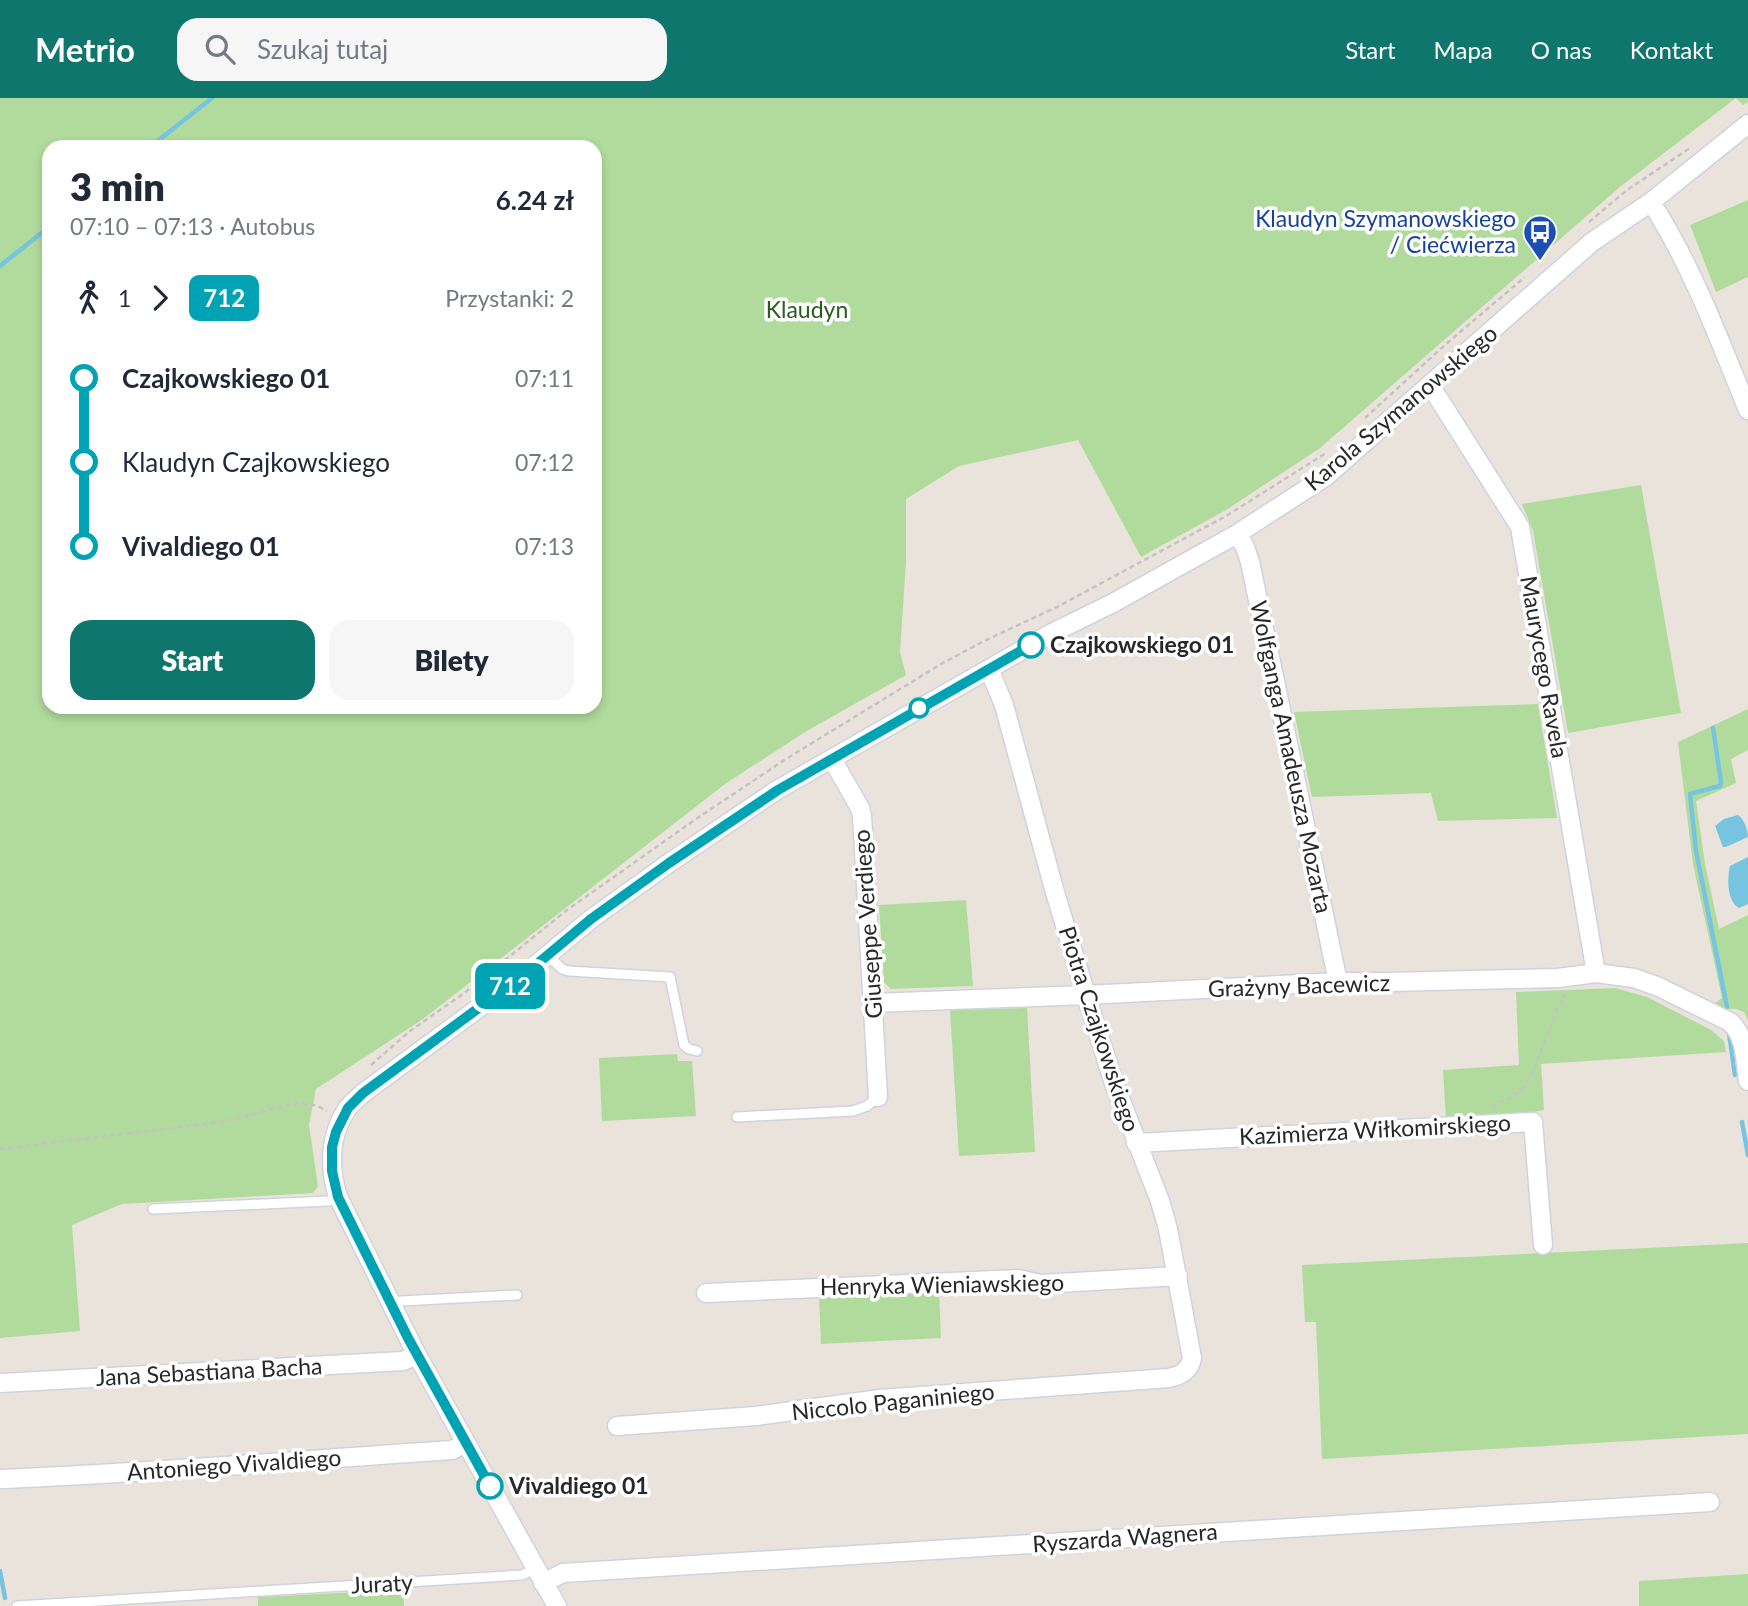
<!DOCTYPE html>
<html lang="pl">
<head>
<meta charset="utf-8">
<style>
	body { margin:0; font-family:Lato,sans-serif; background:#f6f6f7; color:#1f2937; height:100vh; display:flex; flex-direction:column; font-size:26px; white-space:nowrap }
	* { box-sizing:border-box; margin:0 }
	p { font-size:23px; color:#747a83 }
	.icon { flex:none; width:38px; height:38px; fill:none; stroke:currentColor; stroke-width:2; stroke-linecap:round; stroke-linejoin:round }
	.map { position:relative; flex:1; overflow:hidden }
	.side { position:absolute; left:42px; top:42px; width:560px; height:574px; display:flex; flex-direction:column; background:#fff; border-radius:21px; box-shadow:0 4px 10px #0003 }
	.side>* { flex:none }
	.badge { padding:0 14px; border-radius:10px; font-size:24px; line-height:46px }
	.map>.badge { position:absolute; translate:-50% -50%; box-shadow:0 0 0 4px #fff }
	.legs { display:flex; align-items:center; gap:10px; height:77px; padding:0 28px; font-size:23px }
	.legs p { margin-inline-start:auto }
	.summary { display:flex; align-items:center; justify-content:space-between; height:119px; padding:0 28px }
	h1 { font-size:38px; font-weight:800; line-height:52px }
	.primary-button { display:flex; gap:14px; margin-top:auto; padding:14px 28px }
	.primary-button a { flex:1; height:80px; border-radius:21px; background:#0f766e; color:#fff; font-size:28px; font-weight:800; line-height:80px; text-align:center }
	.primary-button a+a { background:#f6f6f7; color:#1f2937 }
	ul { padding:0 28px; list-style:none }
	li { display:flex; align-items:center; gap:24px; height:84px; font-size:26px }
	li i { display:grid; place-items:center; width:10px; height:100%; margin:0 9px; background:currentColor }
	li i::after { content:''; width:18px; height:18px; margin:-9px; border:5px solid; border-radius:50%; background:#fff }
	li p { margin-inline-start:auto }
	li:first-child i { background:linear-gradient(#0000 50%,currentColor 0) }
	li:last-child i { background:linear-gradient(currentColor 50%,#0000 0) }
	header { display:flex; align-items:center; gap:42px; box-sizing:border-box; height:98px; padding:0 35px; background:#0f766e; color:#fff }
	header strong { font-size:33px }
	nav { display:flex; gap:38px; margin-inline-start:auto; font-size:24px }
	.search { width:490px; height:63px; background:#f6f6f7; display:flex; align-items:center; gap:18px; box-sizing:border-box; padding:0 24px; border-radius:21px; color:#747a83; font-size:26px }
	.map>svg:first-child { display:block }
	.green { fill:#b1db9c; fill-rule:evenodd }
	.water { fill:#77c4e1 }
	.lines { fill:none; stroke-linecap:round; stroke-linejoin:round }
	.stream { stroke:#77c4e1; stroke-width:4.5 }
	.service-casing { stroke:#d0d3df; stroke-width:12 }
	.minor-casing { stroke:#d0d3df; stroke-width:21 }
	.path { stroke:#c3c3c3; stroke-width:2.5; stroke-dasharray:5 3.5; stroke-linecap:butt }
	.service { stroke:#fff; stroke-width:9 }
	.minor { stroke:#fff; stroke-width:18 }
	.line-1-casing { stroke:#fff; stroke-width:16 }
	.line-1 { stroke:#00a3b4; stroke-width:10 }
	.stop-1-dot { fill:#fff; stroke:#00a3b4; stroke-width:3.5 }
	.labels { text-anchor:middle; stroke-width:7; stroke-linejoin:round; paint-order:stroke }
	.transit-label { font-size:23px; fill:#164399; stroke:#fff; text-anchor:end }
	.park-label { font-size:23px; fill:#2c5d20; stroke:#fff }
	.street-label { font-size:23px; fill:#282828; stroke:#fff }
	.stop-label { font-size:23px; font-weight:bold; fill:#282828; stroke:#fff; text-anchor:start }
</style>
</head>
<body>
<header>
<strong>Metrio</strong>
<div class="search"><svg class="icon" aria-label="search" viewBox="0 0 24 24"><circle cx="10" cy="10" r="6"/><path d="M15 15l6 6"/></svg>Szukaj tutaj</div>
<nav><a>Start</a><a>Mapa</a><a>O nas</a><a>Kontakt</a></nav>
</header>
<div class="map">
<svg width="1748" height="1508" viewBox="0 0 1748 1508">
	<rect width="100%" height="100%" fill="#e9e3db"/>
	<path class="green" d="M0,0H1748V4L1743,7L1736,0L1621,88L1320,350L1226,412L1141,459L1078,342L959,368L906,401V464L900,554L906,577L805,634L725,686L423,921L316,991L309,1027L318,1088L313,1095L122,1106L72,1127L80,1233L0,1240ZM49,49H595V609H49Z
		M1748,102V179L1716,194L1690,127Z
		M1641,387L1681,615L1568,635L1533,433L1522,406Z
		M1538,606L1557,720L1438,723L1431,695L1312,699L1294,614Z
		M1748,611V652L1731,661L1736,685L1696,703L1705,766L1719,831L1748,817V922L1744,914L1736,911H1726L1715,905L1722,900L1693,766L1678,644Z
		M966,802L973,888L891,891L884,884L879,807Z
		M1615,890L1647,899L1711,932L1724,943L1726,954L1541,966L1544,1012L1511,1018L1446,1022L1443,972L1519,967L1516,894Z
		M1027,910L1035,1054L959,1058L950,912Z
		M677,956L678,963H692L696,1018L602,1023L599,960Z
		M1748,1145V1336L1322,1361L1316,1224H1305L1302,1167Z
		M939,1192L941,1240L821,1246L819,1198Z
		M1748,1476V1508H1639V1483Z
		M403,1492L404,1508H258V1499Z"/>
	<path class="water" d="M1738,717C1744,721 1748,732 1748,739L1726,749H1723L1715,728L1724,721Z
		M1748,759V806L1739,810C1727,803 1727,781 1730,768Z"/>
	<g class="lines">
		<path class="stream" d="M150,49L212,0
			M0,168L49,129
			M1713,630L1721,684L1720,688L1690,696L1696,753L1727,909
			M1729,935L1735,977
			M1742,1024L1748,1057
			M0,1473L5,1500"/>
		<g class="service-casing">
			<path id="service" d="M549,858L562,871L569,873L670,879L684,947L689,951L697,953
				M737,1019L853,1013L867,1008L878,999
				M153,1111L328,1103L338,1099
				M391,1207L401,1203L517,1197
				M17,1508L522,1477L535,1471"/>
		</g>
		<g class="minor-casing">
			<path id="minor" d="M1651,104C1692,168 1719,241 1748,312
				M1430,287L1520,429L1596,875
				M1237,436L1245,449L1250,464L1338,884
				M832,661L860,710L862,718L878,999
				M873,905L1086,897L1338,884H1389L1558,880L1596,875L1634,880L1659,889L1730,924C1746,938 1745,963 1748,983
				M1136,1045L1533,1024L1543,1147
				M706,1195L1018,1181L1041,1186L1178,1178
				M0,1285L403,1263L417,1257
				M617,1328L756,1318L880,1301L1169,1280C1180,1278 1190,1272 1192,1260L1168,1131L1160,1103L1114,985L1086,897L1054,791L1004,607L989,571
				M0,1381C151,1375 302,1362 452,1352L466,1345
				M543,1485L563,1475L1710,1404
				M557,1508L417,1257L338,1099C329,1070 329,1038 347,1011C351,1005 358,1000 363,995L525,876L591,821L669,765L777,692L1052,535L1113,505L1237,436L1325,379L1592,144L1651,104L1748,26"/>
		</g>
		<path class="path" d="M1589,124L1627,92L1690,50
			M1365,320L1446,246L1525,179
			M371,967L410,933L463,896L567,812L696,721L786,661L941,566L984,543L1059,508L1226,418L1326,355
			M1492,1009L1515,997L1523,990L1531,978L1557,912L1565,896
			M0,1051L228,1023L291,1006C305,1004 315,1006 327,1013"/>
		<use href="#service" class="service"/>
		<use href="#minor" class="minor"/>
	</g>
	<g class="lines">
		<g class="line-1-casing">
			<path id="line-1" d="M490,1388L408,1240L338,1099L332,1073V1049L336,1034L348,1010L363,995L525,876L591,821L669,765L778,692L1031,547"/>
		</g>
		<use href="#line-1" class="line-1"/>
	</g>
	<defs>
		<g id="bus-pin" transform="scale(1.75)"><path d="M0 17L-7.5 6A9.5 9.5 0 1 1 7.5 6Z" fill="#1a4fb4" stroke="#fff"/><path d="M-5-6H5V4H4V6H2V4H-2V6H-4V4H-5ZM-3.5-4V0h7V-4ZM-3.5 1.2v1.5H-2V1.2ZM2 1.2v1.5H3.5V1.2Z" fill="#fff"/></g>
	</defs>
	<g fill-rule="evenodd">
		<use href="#bus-pin" x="1540" y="134"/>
	</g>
	<g class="stop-1-dot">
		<circle cx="1031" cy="547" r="12"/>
		<circle cx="919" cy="610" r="9"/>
		<circle cx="490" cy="1388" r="12"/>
	</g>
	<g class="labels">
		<g class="transit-label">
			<text x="1516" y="129">Klaudyn Szymanowskiego<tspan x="1516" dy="26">/ Ciećwierza</tspan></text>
		</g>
		<g class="park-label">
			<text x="807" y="220">Klaudyn</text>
		</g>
		<g class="street-label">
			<text transform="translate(1401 310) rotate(-40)" y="8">Karola Szymanowskiego</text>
			<text transform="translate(1544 569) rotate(80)" y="8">Maurycego Ravela</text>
			<text transform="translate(1291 659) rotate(78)" y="8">Wolfganga Amadeusza Mozarta</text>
			<text transform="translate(868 826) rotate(-94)" y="8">Giuseppe Verdiego</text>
			<text transform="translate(1299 888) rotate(-2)" y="8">Grażyny Bacewicz</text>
			<text transform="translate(1099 931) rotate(72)" y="8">Piotra Czajkowskiego</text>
			<text transform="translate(1375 1032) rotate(-3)" y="8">Kazimierza Wiłkomirskiego</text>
			<text transform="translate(942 1187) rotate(-1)" y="8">Henryka Wieniawskiego</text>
			<text transform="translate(209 1274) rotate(-3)" y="8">Jana Sebastiana Bacha</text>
			<text transform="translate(893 1304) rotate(-6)" y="8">Niccolo Paganiniego</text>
			<text transform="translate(234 1367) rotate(-4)" y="8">Antoniego Vivaldiego</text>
			<text transform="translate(1125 1440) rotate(-4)" y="8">Ryszarda Wagnera</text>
			<text transform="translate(382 1486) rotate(-3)" y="8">Juraty</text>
		</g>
		<g class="stop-label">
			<text x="1050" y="555">Czajkowskiego 01</text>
			<text x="509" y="1396">Vivaldiego 01</text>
		</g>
	</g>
</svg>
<b class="badge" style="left:510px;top:888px;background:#00a3b4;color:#fff">712</b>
<section class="side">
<div class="summary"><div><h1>3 min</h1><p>07:10 – 07:13 · Autobus</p></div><b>6.24 zł</b></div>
<div class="legs"><svg class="icon" aria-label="walk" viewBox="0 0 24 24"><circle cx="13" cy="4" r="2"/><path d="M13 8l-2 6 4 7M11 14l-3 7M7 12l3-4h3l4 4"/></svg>1<svg class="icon" aria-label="forward" viewBox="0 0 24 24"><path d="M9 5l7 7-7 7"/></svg><b class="badge" style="background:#00a3b4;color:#fff">712</b><p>Przystanki: 2</p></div>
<ul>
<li><i style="color:#00a3b4"></i><b>Czajkowskiego 01</b><p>07:11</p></li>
<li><i style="color:#00a3b4"></i><span>Klaudyn Czajkowskiego</span><p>07:12</p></li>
<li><i style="color:#00a3b4"></i><b>Vivaldiego 01</b><p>07:13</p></li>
</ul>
<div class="primary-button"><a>Start</a><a>Bilety</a></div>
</section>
</div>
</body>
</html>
